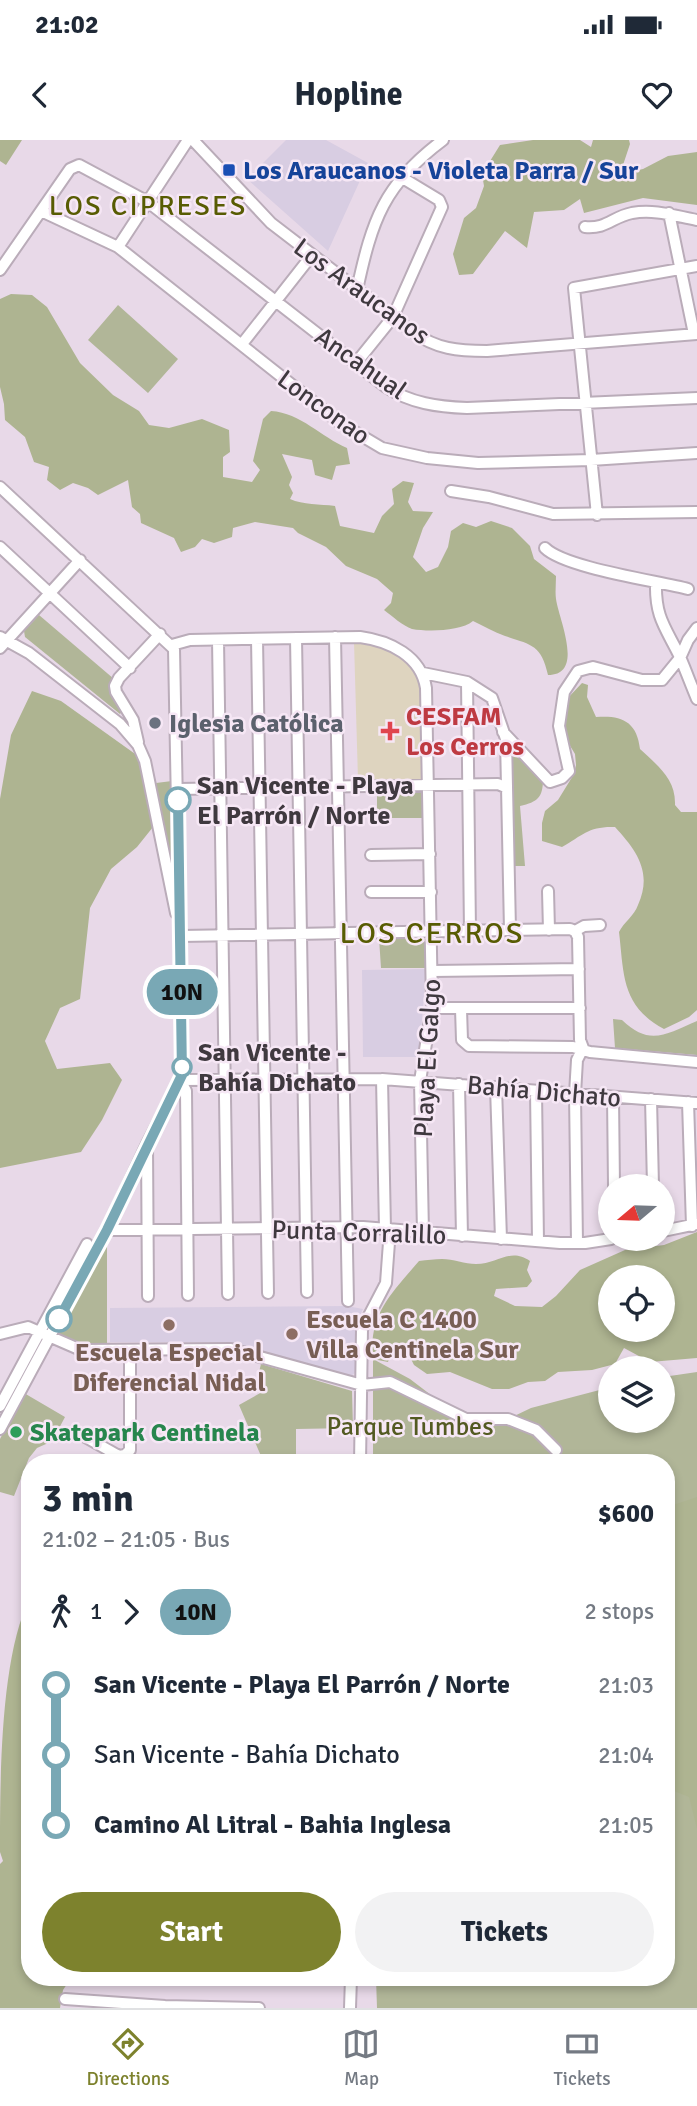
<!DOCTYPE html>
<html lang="en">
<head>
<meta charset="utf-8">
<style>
	body { margin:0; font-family:Signika,sans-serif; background:#f2f2f3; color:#1f2937; height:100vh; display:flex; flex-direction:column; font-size:26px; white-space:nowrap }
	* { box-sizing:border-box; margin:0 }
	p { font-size:23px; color:#747a83 }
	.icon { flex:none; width:38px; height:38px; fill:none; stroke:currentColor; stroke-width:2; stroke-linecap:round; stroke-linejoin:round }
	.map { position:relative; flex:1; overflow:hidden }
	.side { position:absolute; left:21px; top:1314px; width:654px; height:532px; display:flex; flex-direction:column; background:#fff; border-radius:28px; box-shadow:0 4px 10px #0003 }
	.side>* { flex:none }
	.badge { padding:0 14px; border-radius:23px; font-size:24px; line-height:46px }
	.needle { width:46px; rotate:251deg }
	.controls { position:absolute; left:598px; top:1034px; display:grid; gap:14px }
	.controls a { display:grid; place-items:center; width:77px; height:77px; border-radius:50%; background:#fff; box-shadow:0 4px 10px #0003; font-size:35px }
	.map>.badge { position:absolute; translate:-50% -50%; box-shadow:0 0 0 4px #fff }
	.legs { display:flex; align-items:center; gap:10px; height:77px; padding:0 21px; font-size:23px }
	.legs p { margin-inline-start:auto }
	.headline { display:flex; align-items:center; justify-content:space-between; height:119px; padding:0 21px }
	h1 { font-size:38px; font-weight:700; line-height:52px }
	.action { display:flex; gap:14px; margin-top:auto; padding:14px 21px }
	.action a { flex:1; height:80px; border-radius:42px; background:#7d822d; color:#fff; font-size:28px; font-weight:700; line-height:80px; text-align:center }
	.action a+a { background:#f2f2f3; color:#1f2937 }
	ul { padding:0 21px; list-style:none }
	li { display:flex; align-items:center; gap:24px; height:70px; font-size:26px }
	li i { display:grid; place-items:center; width:10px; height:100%; margin:0 9px; background:currentColor }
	li i::after { content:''; width:18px; height:18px; margin:-9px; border:5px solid; border-radius:50%; background:#fff }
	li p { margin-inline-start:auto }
	li:first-child i { background:linear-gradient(#0000 50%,currentColor 0) }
	li:last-child i { background:linear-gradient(currentColor 50%,#0000 0) }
	.status { display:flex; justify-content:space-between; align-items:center; height:49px; padding:0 35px; background:#fff; direction:ltr }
	.status svg { height:19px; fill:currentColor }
	header { display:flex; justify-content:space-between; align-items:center; height:91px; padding:0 21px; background:#fff; font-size:32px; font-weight:700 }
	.tabs { display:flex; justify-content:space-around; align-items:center; height:98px; border-top:2px solid #e0e1e3; background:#fff; font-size:19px; color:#747a83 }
	.tabs a { display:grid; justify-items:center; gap:4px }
	.tabs .active { color:#7d822d }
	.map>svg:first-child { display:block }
	.education { fill:#d8cde2 }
	.medical { fill:#ded4bf }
	.green { fill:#b1b698 }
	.forest { fill:#aeb491; fill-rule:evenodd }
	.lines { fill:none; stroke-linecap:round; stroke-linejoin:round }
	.minor-casing { stroke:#baacb9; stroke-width:14 }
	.minor { stroke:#fff; stroke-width:10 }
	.line-1-casing { stroke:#fff; stroke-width:16 }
	.line-1 { stroke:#79a8b5; stroke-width:10 }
	.transit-dot { fill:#1a4fb4; stroke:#f6e7f5; stroke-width:2.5 }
	.worship-dot { fill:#6b7280; stroke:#f6e7f5; stroke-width:2.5 }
	.health-dot { fill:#e0444e; stroke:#f6e7f5; stroke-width:2.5 }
	.stop-1-dot { fill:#fff; stroke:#79a8b5; stroke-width:3.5 }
	.education-dot { fill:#8d6e63; stroke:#f6e7f5; stroke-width:2.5 }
	.leisure-dot { fill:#2e9e5b; stroke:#f6e7f5; stroke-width:2.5 }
	.labels { text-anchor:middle; stroke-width:5; stroke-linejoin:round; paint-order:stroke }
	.transit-label { font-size:26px; font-weight:bold; fill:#164399; stroke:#f6e7f5; text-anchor:start }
	.street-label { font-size:26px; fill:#3f393f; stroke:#f6e7f5 }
	.health-label { font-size:26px; font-weight:bold; fill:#be3a42; stroke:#f6e7f5; text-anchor:start }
	.worship-label { font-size:26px; font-weight:bold; fill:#5b616d; stroke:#f6e7f5; text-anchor:start }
	.stop-label { font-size:26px; font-weight:bold; fill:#3f393f; stroke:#f6e7f5; text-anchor:start }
	.education-label { font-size:26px; font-weight:bold; fill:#785e54; stroke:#f6e7f5; text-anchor:start }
	.park-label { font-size:26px; fill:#535a22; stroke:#f6e7f5 }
	.leisure-label { font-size:26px; font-weight:bold; fill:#27864d; stroke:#f6e7f5; text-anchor:start }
	.neighbourhood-label { font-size:28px; letter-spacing:2px; fill:#585c03; stroke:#f6e7f5 }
	.quarter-label { font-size:30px; letter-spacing:2px; fill:#585c03; stroke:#f6e7f5 }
</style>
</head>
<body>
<div class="status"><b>21:02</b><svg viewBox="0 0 49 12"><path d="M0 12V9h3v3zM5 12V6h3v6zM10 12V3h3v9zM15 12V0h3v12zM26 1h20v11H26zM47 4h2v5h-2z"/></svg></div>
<header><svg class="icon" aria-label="back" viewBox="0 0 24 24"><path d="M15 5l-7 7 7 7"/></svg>Hopline<svg class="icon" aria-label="heart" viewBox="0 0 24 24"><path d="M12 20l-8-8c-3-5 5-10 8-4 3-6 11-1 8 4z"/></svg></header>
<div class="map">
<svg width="697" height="1868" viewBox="0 0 697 1868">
	<rect width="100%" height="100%" fill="#e8d9e8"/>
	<path class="education" d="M286,0H326L368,23L328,111L247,39Z
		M426,829L419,917H363L362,830Z
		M347,1166L363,1169L356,1185V1232L351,1236L229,1202H110V1168Z"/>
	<path class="medical" d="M354,502L368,503L391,511L416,529L421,541L423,640H358Z"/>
	<path class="green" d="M118,165L178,219L148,253L88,200Z
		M39,475L114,539L123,570L120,574L25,497L24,491Z
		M511,607L543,639C543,657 538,662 520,666L525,726H515L509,609Z
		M172,641L174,739L156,643Z
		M420,651L425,655V678H377V652Z
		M422,797L425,801V828H381L379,798Z
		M613,879L622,880C650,907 666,894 697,881V915L615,908Z
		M107,1097V1209L92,1210L54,1196Z
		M373,1219L410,1239L465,1281L508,1279L531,1268L611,1247V1281H663V1237L697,1232V1868H377L376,1838H667V1323H373Z
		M261,1224L352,1251L353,1288L296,1289V1323H264L239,1265L262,1252L259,1232Z
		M24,1253L65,1277L56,1294L46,1304L37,1308L29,1318L14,1356L0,1352V1299Z"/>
	<path class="forest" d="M0,0H22L6,25L0,21Z
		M533,0H580L591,7L593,0H629L630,4L620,34L643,29L668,16L697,12V65L643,58L584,73L580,59L564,70L534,72L527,108L505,91L473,134L459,135L453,114L464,78L476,68L484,46L482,34L500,5Z
		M11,154L32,155L47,167L80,223L113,255L139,271L149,285L169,288L202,279L229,290L230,312L223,317V337L252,342L260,330L253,321L263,279L271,271C301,273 321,297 347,308L350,324L336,326L332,340L315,335L312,320L282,314L292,337L289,345L293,353L290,359C303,365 320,364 335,366L340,386L374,393L382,376L394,364L392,349L403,341L414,343L408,362L413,371L433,372L423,388L413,417L426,432L438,427L448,407L451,391L463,383L476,387L491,381L512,388L530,406L534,419L556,436C556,444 555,452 556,459C559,480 585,535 548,535C541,504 531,505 505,496C494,492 484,486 473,481C461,491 429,492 412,489C403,486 392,476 384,470L391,463L393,453L377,439L346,426L326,407L298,393L293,388L255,382L233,388L232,397L214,403L202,399L195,407L181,412L174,398L141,383L140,374L132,367L128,340L98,355L88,348L73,343L60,350L47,340L49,327L34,322L25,297L5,280L4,264L0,247V159Z
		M582,543L588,545L587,557L596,577C621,575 637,581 640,609C658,626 676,639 675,665L681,672H697V870L689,877L664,889C621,866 624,834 619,792C624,782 634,776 638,765C653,732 636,710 615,687C589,686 583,695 562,707L542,701V683L545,671L558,660L574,634L576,625L575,614L557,584L566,560Z
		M32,551L61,561L145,621L153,687L137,707L111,729L90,768L80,859L60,868L45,901L57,929L110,923L122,940L102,980L81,1012L0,1028V659L11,595Z
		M697,1092V1218L650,1222L624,1208L615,1224L592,1230L558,1232L545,1241L528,1242L509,1249H492L450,1232L427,1234L414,1225L409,1215L392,1209L388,1222L373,1219C368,1174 392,1153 419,1121C427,1120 435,1119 442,1119C453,1119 465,1124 476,1124C498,1124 510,1107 530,1121L527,1130L532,1141L527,1147L496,1149L494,1156L515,1166L542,1167L556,1156L580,1130L625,1110L664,1105ZM611,1138H663V1190H611Z
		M697,1357V1689L689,1657L669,1649L667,1645V1367Z
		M30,1458V1838H71L63,1850L60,1868H0V1724L3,1721L0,1712C0,1641 0,1516 30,1458Z"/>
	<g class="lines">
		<g class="minor-casing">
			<path id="minor" d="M193,0L271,83L413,192C436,209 458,211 487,211L697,194
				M41,71L118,107L340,283L382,308L427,318L478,323L591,320L697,313
				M669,73L694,194
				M585,87C607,89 612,77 632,73C655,69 675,76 697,80
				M118,107L188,0
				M0,130L70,29L79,25L148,62L386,247C410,263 438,267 467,268L697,258
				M357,150C372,80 384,44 443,0
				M242,204L312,115
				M356,223L393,177L442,67L439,60L401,37
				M0,347L174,509L182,929L180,940L147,1004L107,1090L0,1289
				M451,351L489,357L553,374L697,372
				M597,375L574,148L697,126
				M0,407L130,528
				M545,408C565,428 658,441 688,449
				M656,443C655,478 666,488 680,517C686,531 691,545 697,559
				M0,497L29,513L120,584L138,605L145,621L176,773
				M335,497L348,1161
				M296,498L307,1152
				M257,499L268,1153
				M218,500L228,1154
				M172,505L190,500L360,497C390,501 421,516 426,548L432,864L434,868L429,885L420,941L423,1093
				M0,508L80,420
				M423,533L467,542L492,558L506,599L510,790
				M467,542L470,791
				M503,592L550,642L562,638L569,631L559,586L564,552L578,531L593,527L642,540H662L680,518L688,500L697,488
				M138,602L133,580L116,552L115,546L119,538L160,494
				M178,649L498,644L505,647
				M371,715L430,714
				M548,751L549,790
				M371,752H431
				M575,791L578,797L580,900L583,908L577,920L575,954L577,1103
				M181,796L570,789L575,791L584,786L600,785
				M432,831L579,829
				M434,868H580
				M461,869L462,900L469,906L573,907L590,912L697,922
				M382,939L385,1089
				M180,940L382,939L697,963
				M180,940L186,951L188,1155
				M459,944L462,1096
				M496,947L501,1099
				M536,951L538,1101
				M613,957L614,1046
				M651,959L653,1046
				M688,962L692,1086
				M147,1006L148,1156
				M107,1090L363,1087L560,1103H585L611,1099
				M663,1091L697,1084
				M0,1194L28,1187L81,1210L231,1209L362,1245L390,1242L466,1279H508L536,1290L556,1310
				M0,1266L87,1104
				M80,1294L119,1316L125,1315L130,1310V1210
				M360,1323L362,1189L386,1143L390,1089
				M65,1859L165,1866L259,1868
				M350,1868L351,1838"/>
		</g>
		<use href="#minor" class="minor"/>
	</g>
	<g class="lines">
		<g class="line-1-casing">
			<path id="line-1" d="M59,1179L107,1090L182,935L178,660"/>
		</g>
		<use href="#line-1" class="line-1"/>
	</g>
	<rect class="transit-dot" x="222" y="23" width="14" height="14" rx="3.5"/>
	<circle class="worship-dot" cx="155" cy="583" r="7"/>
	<path class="health-dot" d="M386.5 580.5h7v7h7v7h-7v7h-7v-7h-7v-7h7z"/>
	<g class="stop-1-dot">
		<circle cx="178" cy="660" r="12"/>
		<circle cx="182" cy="927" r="9"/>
		<circle cx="59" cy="1179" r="12"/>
	</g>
	<g class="education-dot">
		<circle cx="169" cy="1185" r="7"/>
		<circle cx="292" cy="1194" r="7"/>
	</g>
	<circle class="leisure-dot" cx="16" cy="1292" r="7"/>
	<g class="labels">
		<g class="transit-label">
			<text x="243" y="39">Los Araucanos - Violeta Parra / Sur</text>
		</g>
		<g class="street-label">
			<text transform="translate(362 151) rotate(36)" y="9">Los Araucanos</text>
			<text transform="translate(361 223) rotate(35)" y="9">Ancahual</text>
			<text transform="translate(324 267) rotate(36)" y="9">Lonconao</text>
			<text transform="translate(427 918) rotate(-87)" y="9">Playa El Galgo</text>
			<text transform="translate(544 951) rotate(5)" y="9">Bahía Dichato</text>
			<text transform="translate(359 1092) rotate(2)" y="9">Punta Corralillo</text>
		</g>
		<g class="health-label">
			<text x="406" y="585">CESFAM<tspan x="406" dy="30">Los Cerros</tspan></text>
		</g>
		<g class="worship-label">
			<text x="169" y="592">Iglesia Católica</text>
		</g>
		<g class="stop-label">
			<text x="197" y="654">San Vicente - Playa<tspan x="197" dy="30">El Parrón / Norte</tspan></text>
			<text x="198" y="921">San Vicente -<tspan x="198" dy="30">Bahía Dichato</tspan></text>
		</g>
		<g class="education-label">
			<text x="306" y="1188">Escuela C 1400<tspan x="306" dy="30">Villa Centinela Sur</tspan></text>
			<text x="169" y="1221" text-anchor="middle">Escuela Especial<tspan x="169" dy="30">Diferencial Nidal</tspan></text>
		</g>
		<g class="park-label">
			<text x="410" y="1295">Parque Tumbes</text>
		</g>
		<g class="leisure-label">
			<text x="30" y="1301">Skatepark Centinela</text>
		</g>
		<g class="neighbourhood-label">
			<text x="148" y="75">LOS CIPRESES</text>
		</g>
		<g class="quarter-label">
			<text x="432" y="803">LOS CERROS</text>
		</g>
	</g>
</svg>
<div class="controls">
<a><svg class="needle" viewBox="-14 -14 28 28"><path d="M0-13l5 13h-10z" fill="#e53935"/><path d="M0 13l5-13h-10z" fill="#747a83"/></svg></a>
<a><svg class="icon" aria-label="locate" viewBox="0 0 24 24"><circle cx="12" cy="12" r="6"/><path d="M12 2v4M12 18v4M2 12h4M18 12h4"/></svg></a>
<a><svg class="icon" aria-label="layers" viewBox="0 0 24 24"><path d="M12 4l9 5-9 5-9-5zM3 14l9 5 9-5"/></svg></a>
</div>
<b class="badge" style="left:182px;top:852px;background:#79a8b5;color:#111">10N</b>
<section class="side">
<div class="headline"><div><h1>3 min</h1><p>21:02 – 21:05 · Bus</p></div><b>$600</b></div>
<div class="legs"><svg class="icon" aria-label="walk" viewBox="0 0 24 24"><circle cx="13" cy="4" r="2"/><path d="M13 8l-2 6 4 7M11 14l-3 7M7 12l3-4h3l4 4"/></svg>1<svg class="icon" aria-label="forward" viewBox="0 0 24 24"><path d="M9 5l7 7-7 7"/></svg><b class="badge" style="background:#79a8b5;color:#111">10N</b><p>2 stops</p></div>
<ul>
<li><i style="color:#79a8b5"></i><b>San Vicente - Playa El Parrón / Norte</b><p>21:03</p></li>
<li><i style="color:#79a8b5"></i><span>San Vicente - Bahía Dichato</span><p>21:04</p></li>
<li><i style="color:#79a8b5"></i><b>Camino Al Litral - Bahia Inglesa</b><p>21:05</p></li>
</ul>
<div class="action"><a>Start</a><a>Tickets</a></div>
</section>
</div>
<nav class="tabs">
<a class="active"><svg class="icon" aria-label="directions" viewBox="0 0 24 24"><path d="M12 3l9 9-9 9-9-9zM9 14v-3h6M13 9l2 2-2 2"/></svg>Directions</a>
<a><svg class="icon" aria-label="map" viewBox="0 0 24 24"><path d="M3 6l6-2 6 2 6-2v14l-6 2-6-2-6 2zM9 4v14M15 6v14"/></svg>Map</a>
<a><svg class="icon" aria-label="tickets" viewBox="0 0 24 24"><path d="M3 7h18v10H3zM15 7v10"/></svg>Tickets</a>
</nav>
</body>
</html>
